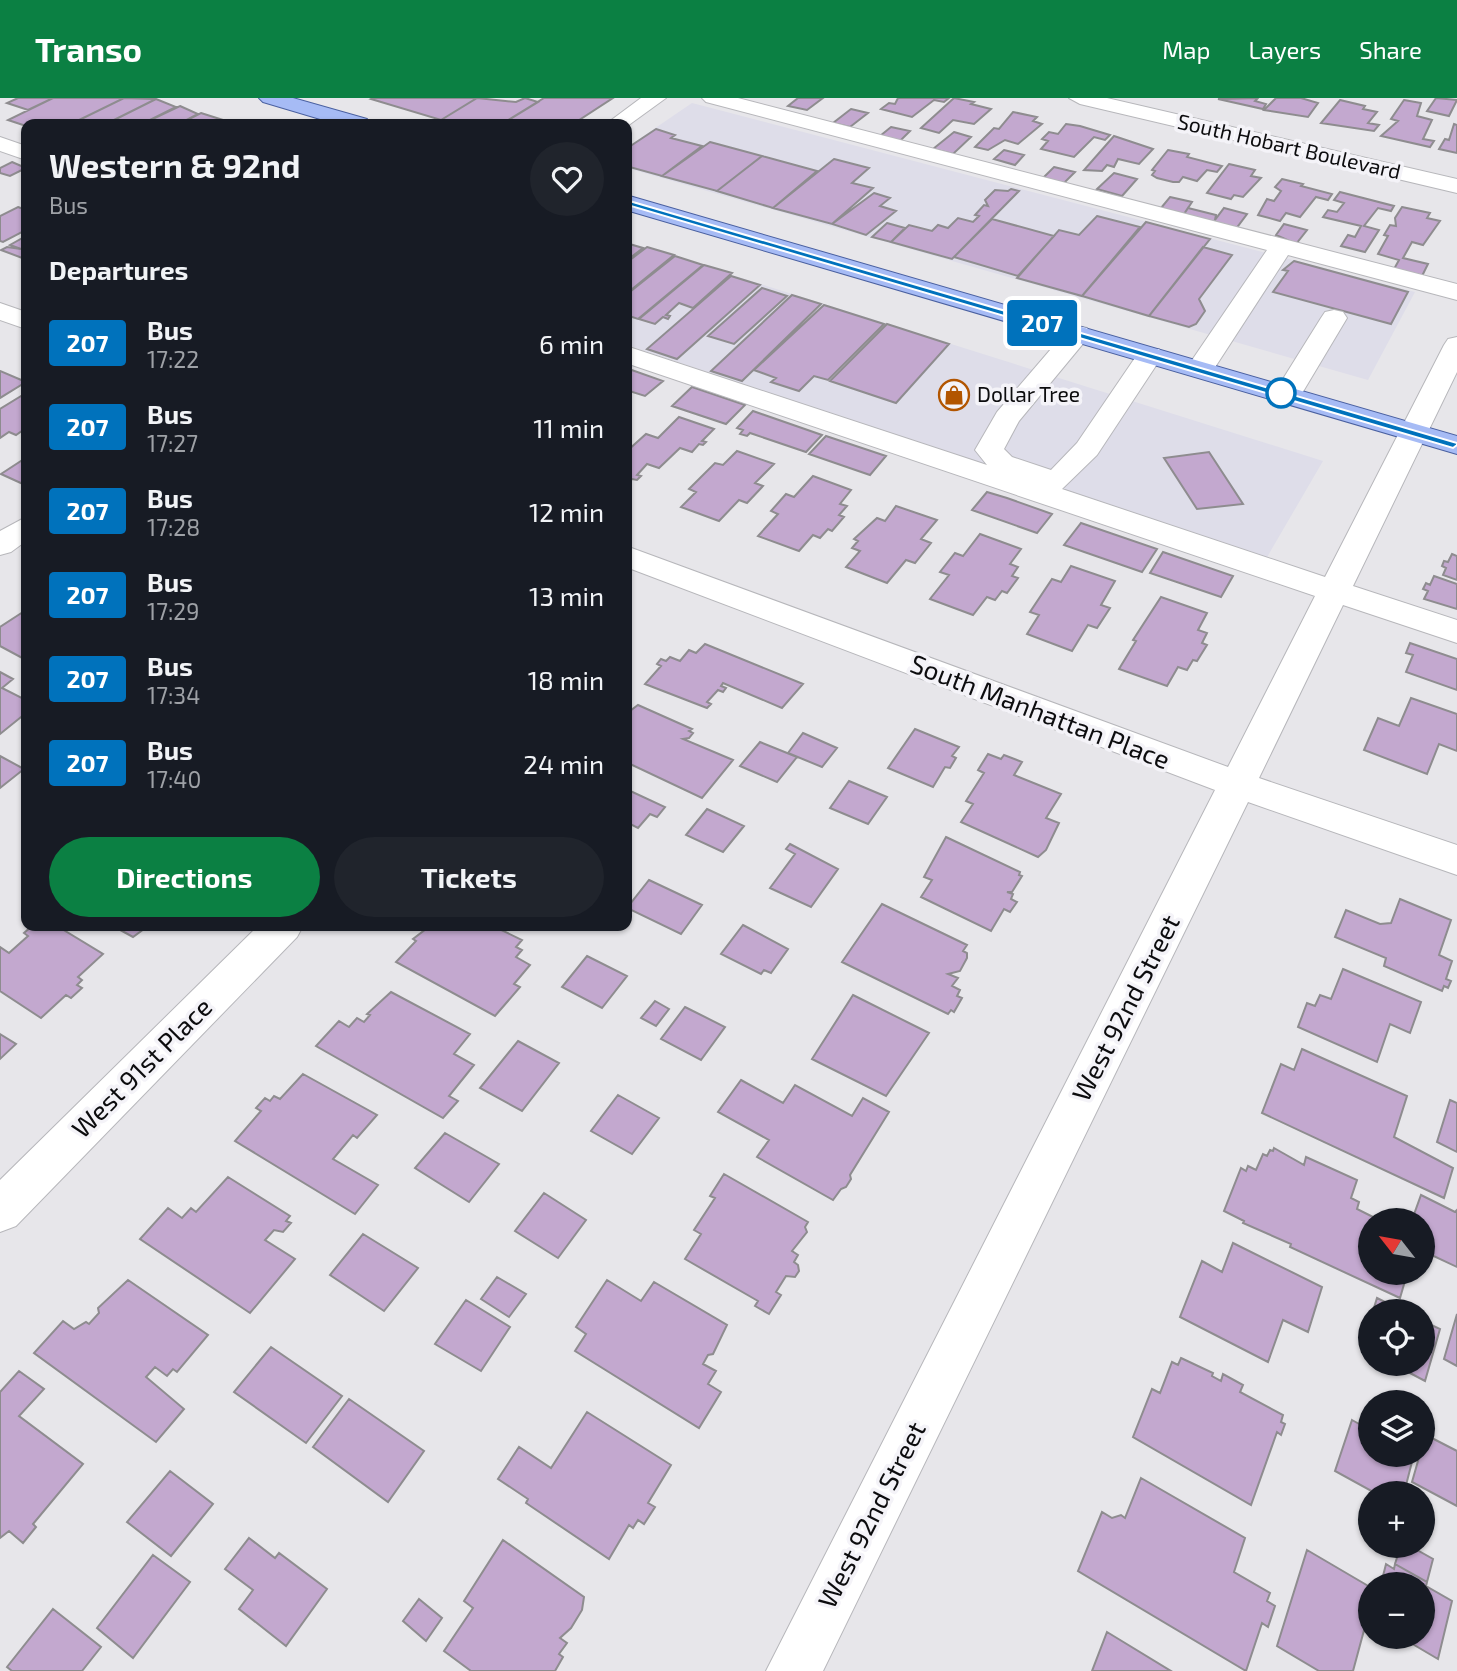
<!DOCTYPE html>
<html lang="en">
<head>
<meta charset="utf-8">
<style>
	body { margin:0; font-family:"Exo 2",sans-serif; background:#20242c; color:#f1f3f6; height:100vh; display:flex; flex-direction:column; font-size:26px; white-space:nowrap }
	* { box-sizing:border-box; margin:0 }
	p { font-size:23px; color:#9ea1a6 }
	.icon { flex:none; width:38px; height:38px; fill:none; stroke:currentColor; stroke-width:2; stroke-linecap:round; stroke-linejoin:round }
	.map { position:relative; flex:1; overflow:hidden }
	.details { position:absolute; left:21px; top:21px; width:611px; height:812px; display:flex; flex-direction:column; background:#171b24; border-radius:14px; box-shadow:0 2px 5px #0004 }
	.details>* { flex:none }
	.badge { padding:0 14px; border-radius:5px; font-size:24px; line-height:46px }
	.needle { width:46px; rotate:301deg }
	.buttons { position:absolute; left:1358px; top:1110px; display:grid; gap:14px }
	.buttons a { display:grid; place-items:center; width:77px; height:77px; border-radius:50%; background:#171b24; box-shadow:0 2px 5px #0004; font-size:35px }
	.map>.badge { position:absolute; translate:-50% -50%; box-shadow:0 0 0 4px #fff }
	h2 { padding:0 28px; font-size:26px; line-height:63px }
	.round { display:grid; place-items:center; flex:none; width:74px; height:74px; border-radius:37px; background:#20242c }
	.overview { display:flex; align-items:center; justify-content:space-between; height:119px; padding:0 28px }
	h1 { font-size:33px; font-weight:700; line-height:52px }
	.cta { display:flex; gap:14px; margin-top:auto; padding:14px 28px }
	.cta a { flex:1; height:80px; border-radius:42px; background:#0b8043; color:#fff; font-size:28px; font-weight:700; line-height:80px; text-align:center }
	.cta a+a { background:#20242c; color:#f1f3f6 }
	ul { padding:0; list-style:none }
	li { display:flex; align-items:center; gap:21px; height:84px; padding:0 28px }
	li div { flex:1 }
	li b { display:block; font-size:26px }
	li em { font-style:normal }
	li .badge { min-width:77px; font-weight:700; text-align:center }
	header { display:flex; align-items:center; gap:42px; box-sizing:border-box; height:98px; padding:0 35px; background:#0b8043; color:#fff }
	header strong { font-size:33px }
	nav { display:flex; gap:38px; margin-inline-start:auto; font-size:24px }
	.map>svg:first-child { display:block }
	.built { fill:#dedde9 }
	.building { fill:#c3a8cf; stroke:#8e8c8f; stroke-width:2 }
	.lines { fill:none; stroke-linecap:round; stroke-linejoin:round }
	.minor-casing { stroke:#b7b7bb; stroke-width:2 }
	.major-casing { stroke:#4a60a0; stroke-width:2 }
	.minor { fill:#fff; fill-rule:evenodd }
	.major { fill:#a6bbf5; fill-rule:evenodd }
	.line { fill:#0072bc; stroke:#fff; stroke-width:2 }
	.stop-dot { fill:#fff; stroke:#0072bc; stroke-width:3.5 }
	.labels { text-anchor:middle; stroke-width:7; stroke-linejoin:round; paint-order:stroke }
	.far-street-label { font-size:21px; fill:#0c0c0e; stroke:#f4f3f8 }
	.far-poi-label { font-size:21px; fill:#0c0c0e; stroke:#f4f3f8; text-anchor:start }
	.street-label { font-size:26px; fill:#0c0c0e; stroke:#f4f3f8 }
</style>
</head>
<body>
<header>
<strong>Transo</strong>
<nav><a>Map</a><a>Layers</a><a>Share</a></nav>
</header>
<div class="map">
<svg width="1457" height="1573" viewBox="0 0 1457 1573">
	<rect width="100%" height="100%" fill="#e7e6ea"/>
	<path class="built" d="M692,5L1415,194L1368,282L627,70L626,50Z
		M627,144L1323,363L1266,461L627,247Z"/>
	<path class="building" d="M53,0L28,12L7,5L18,0Z
		M53,0H124L71,26L26,28L8,22Z
		M124,0L156,1L106,26H71Z
		M373,0H477L441,22L371,1Z
		M477,0L516,4L525,0L538,4L502,26H457L441,22Z
		M544,0H613L573,26H502Z
		M798,0H823L807,12L788,8Z
		M898,0H949L944,4L934,2L912,19L881,11L889,5L895,6Z
		M954,0L974,4L971,6L991,11L974,26L953,22L939,35L921,30Z
		M1258,0L1255,3L1266,6L1263,11L1218,1Z
		M1276,0H1301L1318,5L1308,19L1264,12Z
		M1436,0L1457,2L1449,18L1427,13Z
		M156,1L176,9L142,26H106Z
		M1340,2L1365,8L1363,11L1377,14L1368,25L1379,27L1374,33L1321,25Z
		M1404,2L1421,5L1417,18L1432,22L1423,41L1434,43L1430,49L1381,38L1398,23L1391,21Z
		M180,8L198,16L179,26H142Z
		M851,11L868,15L850,29L833,25Z
		M1013,14L1037,19L1033,23L1042,26L1018,46L1005,42L988,52L975,49L994,30L999,31Z
		M201,15L223,22L215,26H179Z
		M1066,26L1080,28L1110,37L1105,42L1094,39L1074,59L1041,51L1048,43L1042,41L1049,34L1058,36Z
		M1454,26L1457,27V55L1439,51L1445,41L1449,42Z
		M891,29L910,33L900,43L880,38Z
		M656,31L675,37L671,40L702,48L662,78L626,68V51Z
		M954,34L971,39L953,56L933,51Z
		M1114,38L1153,51L1139,66L1118,61L1114,69L1107,67L1102,73L1084,72Z
		M710,44L762,58L717,93L662,78Z
		M1004,52L1024,57L1015,67L994,61Z
		M1168,52L1189,56L1187,59L1222,68L1217,74L1207,72L1197,83L1183,79L1179,84H1173L1157,80L1152,77L1155,73L1152,72Z
		M762,58L817,73L773,110L717,93Z
		M834,61L869,70L852,85L873,90L832,126L773,110Z
		M12,64L26,70L10,78L0,75V70Z
		M1229,66L1255,72L1251,78L1261,80L1243,99L1234,97L1231,101L1207,95Z
		M1054,69L1075,74L1064,85L1043,80Z
		M1114,75L1137,81L1122,98L1097,91Z
		M1282,81L1303,86L1301,88L1332,96L1328,102L1316,99L1300,119L1286,115L1280,123L1258,117L1267,101L1274,103L1281,93L1275,89Z
		M1011,91L1019,93L952,161L891,144L909,127L932,133L938,127L948,130L958,120L973,124L979,118L975,117L984,107L988,108L985,102L995,92L1008,93Z
		M1340,94L1394,108L1391,113L1378,110L1364,128L1379,132L1365,154L1341,148L1348,137L1355,139L1361,128L1323,119L1328,112L1337,114L1344,105L1334,102Z
		M874,95L890,100L880,108L896,113L866,137L832,126Z
		M1170,99L1192,104L1184,116L1161,110Z
		M18,109L26,112V132L3,144L0,143V118Z
		M1402,109L1430,115L1427,120L1440,123L1423,147L1412,144L1403,160L1428,166L1422,178L1394,171L1399,162L1378,156L1388,138L1384,137L1390,127L1396,128L1395,120Z
		M1188,110L1216,117L1215,122L1212,126L1184,116Z
		M1224,110L1247,116L1235,132L1212,126Z
		M1097,118L1140,129L1082,198L1017,180L1059,132L1079,137Z
		M992,121L1054,138L1018,178L954,159Z
		M1146,124L1210,141L1149,218L1082,198Z
		M887,125L905,130L891,144L872,139Z
		M1284,126L1307,132L1296,146L1276,137Z
		M26,138L25,161L1,152L7,149L21,151L10,147Z
		M626,145L643,150L626,163Z
		M647,149L674,157L626,196V165Z
		M1203,149L1232,157L1199,201L1205,213L1196,226L1189,229L1149,218Z
		M675,158L703,167L638,221L626,217V197Z
		M1294,163L1408,194L1391,226L1273,194L1288,173L1283,172Z
		M704,167L732,175L693,210L679,205L666,217L670,218L668,221L663,219L655,226L639,221Z
		M731,178L760,187L677,261L647,251Z
		M762,190L787,198L734,246L708,238Z
		M792,197L821,206L742,283L711,273Z
		M824,207L884,226L828,282L814,278L799,293L771,284L776,280L754,272Z
		M887,226L949,246L896,305L830,283Z
		M626,270L663,283L645,298L626,292Z
		M0,273L26,284L0,300Z
		M692,289L745,307L726,326L672,308Z
		M26,295V330L16,337L9,334L0,340V311Z
		M753,313L822,337L806,354L750,335L747,338L740,336L743,332L737,330Z
		M679,319L714,331L702,343L706,344L703,347L699,346L692,354L680,350L659,370L647,366L637,377L641,378L637,382L632,381L626,386V354L646,336L658,340Z
		M826,338L886,358L870,377L809,356Z
		M737,353L774,366L755,385L763,388L747,405L739,402L719,423L681,409L696,394L689,391L715,365L723,367Z
		M1209,354L1243,406L1197,411L1164,360Z
		M24,361L26,384L23,386L1,376Z
		M813,378L851,392L840,406L847,408L839,417L844,419L832,433L828,431L820,440L813,437L799,453L758,438L778,416L771,413L786,396L794,399Z
		M987,394L1007,400L1052,416L1037,435L972,412Z
		M896,408L937,422L921,441L931,445L915,465L906,462L887,485L846,469L860,453L852,450L858,443L854,441L877,420L885,423Z
		M1081,425L1157,451L1142,474L1064,447Z
		M980,436L1021,451L1010,466L1018,469L1012,478L1018,480L1007,495L1002,493L995,502L987,499L973,517L930,501L949,477L940,474L955,455L963,458Z
		M1163,454L1233,478L1221,499L1150,475Z
		M1452,456L1457,458V482L1443,477L1446,470L1442,468L1444,463L1448,464Z
		M1071,468L1115,483L1101,507L1110,510L1097,530L1088,527L1072,553L1027,536L1039,517L1030,514L1052,481L1061,484Z
		M1434,478L1457,486V511L1424,501L1428,493L1423,491L1426,485L1430,487Z
		M1161,499L1207,515L1198,532L1207,535L1202,545L1207,547L1197,563L1193,562L1187,572L1178,569L1167,588L1119,571L1136,543L1133,542Z
		M26,512V562L0,548V529Z
		M1410,545L1457,561V592L1406,574L1413,557L1406,555Z
		M705,546L803,586L782,610L723,585L721,588L726,590L723,594L718,592L707,604L711,606L707,610L645,586L661,568L657,566L661,561L666,563L670,559L680,563L689,552L696,555Z
		M0,574L13,581L2,590L26,602V615L0,636Z
		M1411,600L1457,616V653L1439,646L1427,676L1364,652L1378,620L1399,628Z
		M638,607L692,631L689,633L693,635L689,640L683,641L733,662L702,700L626,664V616Z
		M915,631L959,649L952,658L956,660L950,670L945,669L933,689L888,670Z
		M803,635L837,650L822,669L788,655Z
		M760,644L797,659L777,684L740,668Z
		M988,656L1001,661L1004,657L1022,664L1014,677L1061,696L1046,720L1059,725L1046,752L1038,759L961,724L973,706L966,703L984,675L978,672Z
		M0,658L24,671L0,690Z
		M849,683L887,699L868,726L830,710Z
		M626,691L665,709L657,719L650,716L638,730L626,724Z
		M707,711L744,728L723,754L686,737Z
		M946,739L1020,774L1019,777L1022,778L1012,794H1007L1013,796L1011,801L1017,804L1010,814L1004,811L991,833L921,799L932,782L924,779Z
		M790,746L838,771L811,809L770,790L795,756L786,751Z
		M649,782L702,807L681,836L627,810Z
		M1400,801L1451,822L1439,857L1452,863L1446,881L1451,883L1448,890L1444,888L1442,893L1384,868L1386,860L1335,839L1346,812L1380,826L1391,825Z
		M882,806L967,847L963,853L967,855V860L960,873L948,876L958,880L952,888L960,892L957,898L962,900L954,914L951,912L948,916L842,864Z
		M743,827L788,851L771,875L764,872L761,876L721,856Z
		M32,828H57L103,856L78,879L82,882L77,887L82,890L71,900L66,897L41,920L0,893V849L9,855L28,838L24,835Z
		M113,828H148L133,839Z
		M430,828L436,831L439,828H493L522,842L516,849L522,852L516,859L530,867L514,886L520,889L495,918L396,864L416,843L413,841Z
		M587,858L627,878L602,910L562,889Z
		M1343,871L1421,904L1410,935L1390,926L1377,964L1298,929L1307,905L1315,908L1320,897L1331,901Z
		M391,894L470,936L454,956L474,967L449,998L458,1003L443,1020L316,948L339,923L349,929L357,920L364,924L370,917L367,916Z
		M853,897L929,935L886,998L812,961Z
		M655,903L669,911L656,928L641,920Z
		M685,909L725,929L701,962L661,941Z
		M0,936L16,946L0,961Z
		M518,943L559,965L522,1013L480,990Z
		M1302,951L1407,998L1394,1039L1453,1070L1444,1100L1262,1015L1281,966L1294,972Z
		M303,976L377,1017L357,1040L353,1037L333,1061L378,1087L355,1116L235,1043L261,1013L256,1010L265,1000L270,1003L274,998L280,1001Z
		M741,982L783,1005L795,987L852,1018L863,1000L889,1014L850,1077L851,1081L846,1089L841,1091L833,1102L757,1059L769,1042L718,1014Z
		M618,997L659,1020L632,1056L591,1033Z
		M1450,1002L1457,1005V1054L1437,1044Z
		M445,1035L499,1066L469,1104L415,1070Z
		M1274,1050L1304,1067L1306,1059L1357,1082L1351,1100L1359,1104L1357,1111L1379,1122H1370V1174L1407,1176L1400,1200L1290,1149L1291,1146L1243,1125L1244,1123L1224,1113L1241,1070L1246,1073L1248,1068L1256,1072L1263,1056L1267,1058L1270,1052L1273,1053Z
		M724,1076L808,1124L805,1129L807,1134L792,1153L798,1157L794,1164L798,1167L799,1173L795,1179L786,1178L776,1194L781,1197L769,1216L755,1208L758,1203L685,1161L701,1136L694,1132L715,1100L710,1098Z
		M228,1079L290,1118L286,1123L291,1125L283,1134L274,1132L265,1142L295,1161L250,1215L140,1141L168,1110L182,1120L191,1110L196,1114Z
		M544,1095L586,1122L558,1160L515,1133Z
		M1421,1097L1455,1114L1457,1112V1169L1423,1153V1122H1412Z
		M363,1136L418,1170L384,1213L330,1177Z
		M1233,1145L1322,1189L1308,1234L1283,1222L1268,1264L1180,1219L1202,1163L1222,1174Z
		M497,1179L526,1196L509,1219L481,1201Z
		M128,1182L208,1237L177,1274L173,1271L167,1278L155,1269L146,1279L184,1311L156,1344L34,1255L63,1223L74,1231L86,1224L89,1226L99,1215L98,1210Z
		M607,1182L641,1203L654,1184L727,1227L713,1256L708,1257L703,1266L716,1273L708,1286L721,1294L699,1330L575,1253L586,1236L576,1229Z
		M1377,1200L1403,1213H1373Z
		M466,1202L510,1229L481,1273L435,1246Z
		M1457,1216V1268L1444,1261Z
		M1370,1222V1254L1361,1250Z
		M1423,1223L1440,1231L1425,1283L1391,1265H1423Z
		M271,1249L342,1298L306,1345L234,1294Z
		M1181,1260L1213,1275L1212,1278L1221,1283L1223,1276L1243,1287L1240,1294L1283,1317L1281,1324L1285,1326L1281,1337L1277,1334L1251,1407L1133,1339L1152,1291L1160,1295L1172,1264L1178,1267Z
		M19,1273L44,1291L19,1318L83,1366L33,1426L36,1429L23,1445L9,1433L0,1440V1294Z
		M349,1301L424,1353L388,1404L313,1349Z
		M587,1314L671,1367L648,1405L655,1409L644,1426L638,1422L633,1430L629,1427L609,1461L526,1405L528,1401L498,1381L519,1349L551,1370Z
		M1352,1322L1370,1332V1356H1414L1404,1395H1375L1335,1373Z
		M1426,1337L1457,1353V1408L1412,1384L1420,1356H1423Z
		M170,1373L213,1406L171,1458L127,1424Z
		M1141,1380L1245,1440L1234,1474L1270,1495L1267,1503L1275,1508L1268,1529L1262,1525L1246,1573L1078,1473L1102,1414L1112,1420L1121,1417L1125,1420Z
		M249,1440L275,1460L279,1455L327,1491L286,1548L239,1511L253,1492L225,1471Z
		M503,1442L584,1499L582,1512L571,1530L560,1540L567,1545L559,1556L563,1559L555,1573H471L444,1553L473,1510L464,1503Z
		M1401,1447H1408L1433,1461L1427,1484L1395,1466Z
		M1307,1452L1370,1489V1510L1353,1573H1319L1277,1548Z
		M153,1457L190,1484L133,1560L97,1530Z
		M1386,1466L1394,1471L1395,1466L1427,1484L1426,1488L1452,1503L1438,1561L1399,1538H1423V1486H1381Z
		M419,1501L442,1520L426,1543L403,1523Z
		M53,1511L101,1549L82,1573H12L7,1569Z
		M1107,1534L1171,1573H1092Z"/>
	<g class="lines">
		<g class="minor-casing">
			<path id="minor" d="M641,0H666L626,29V26H606Z
				M702,0H738L1457,186V202L1288,157L1210,277H1190L1186,271L1267,152L706,4Z
				M1069,0H1107L1457,81V95L1080,6Z
				M0,39L26,48V62L0,53Z
				M0,205L26,214V231L0,222Z
				M1334,212L1343,214L1347,220L1301,297L1297,303H1277L1273,297L1321,220L1325,214Z
				M1078,228L1087,230L1091,236L1019,323L1004,351L1012,359L1051,372L1077,345L1141,251H1159L1163,257L1097,357L1062,391L1325,479L1444,247L1448,241L1457,239V274L1353,488L1457,522V545L1343,507L1259,680L1457,747V777L1248,704L823,1573H766L1215,692L626,469V448L1228,669L1315,498L626,265V248L987,367L975,352L997,314L1069,230Z
				M26,419V443L11,454L0,457V433Z
				M258,828H303L297,839L16,1128L0,1134V1082Z"/>
		</g>
		<g class="major-casing">
			<path id="major" d="M259,0H293L367,21L370,26H337L263,4Z
				M626,97L1457,338V356L626,112Z"/>
		</g>
		<use href="#minor" class="minor"/>
		<use href="#major" class="major"/>
	</g>
	<path class="line" d="M626,102L1457,345V347L1453,350L624,106Z"/>
	<defs>
		<g id="shop-ring" transform="scale(1.575)"><circle r="9.5" fill="#f4f3f8" stroke="#b25500" stroke-width="1.5"/><path d="M-5-2.5h2.3a2.7 3.5 0 0 1 5.4 0H5L5.5 6h-11ZM-1.5-2.5h3a1.5 2.3 0 0 0-3 0Z" fill="#b25500"/></g>
	</defs>
	<g fill-rule="evenodd">
		<use href="#shop-ring" x="954" y="297"/>
	</g>
	<circle class="stop-dot" cx="1281" cy="295" r="14"/>
	<g class="labels">
		<g class="far-street-label">
			<text transform="translate(1289 49) rotate(13)" y="7">South Hobart Boulevard</text>
		</g>
		<g class="far-poi-label">
			<text x="977" y="304">Dollar Tree</text>
		</g>
		<g class="street-label">
			<text transform="translate(1040 614) rotate(21)" y="9">South Manhattan Place</text>
			<text transform="translate(1126 910) rotate(-63)" y="9">West 92nd Street</text>
			<text transform="translate(142 970) rotate(-45)" y="9">West 91st Place</text>
			<text transform="translate(872 1417) rotate(-63)" y="9">West 92nd Street</text>
		</g>
	</g>
</svg>
<div class="buttons">
<a><svg class="needle" viewBox="-14 -14 28 28"><path d="M0-13l5 13h-10z" fill="#e53935"/><path d="M0 13l5-13h-10z" fill="#9ea1a6"/></svg></a>
<a><svg class="icon" aria-label="locate" viewBox="0 0 24 24"><circle cx="12" cy="12" r="6"/><path d="M12 2v4M12 18v4M2 12h4M18 12h4"/></svg></a>
<a><svg class="icon" aria-label="layers" viewBox="0 0 24 24"><path d="M12 4l9 5-9 5-9-5zM3 14l9 5 9-5"/></svg></a>
<a>+</a>
<a>−</a>
</div>
<b class="badge" style="left:1042px;top:225px;background:#0072bc;color:#fff">207</b>
<section class="details">
<div class="overview"><div><h1>Western &amp; 92nd</h1><p>Bus</p></div><a class="round"><svg class="icon" aria-label="heart" viewBox="0 0 24 24"><path d="M12 20l-8-8c-3-5 5-10 8-4 3-6 11-1 8 4z"/></svg></a></div>
<h2>Departures</h2>
<ul>
<li><span class="badge" style="background:#0072bc;color:#fff">207</span><div><b>Bus</b><p>17:22</p></div><em>6 min</em></li>
<li><span class="badge" style="background:#0072bc;color:#fff">207</span><div><b>Bus</b><p>17:27</p></div><em>11 min</em></li>
<li><span class="badge" style="background:#0072bc;color:#fff">207</span><div><b>Bus</b><p>17:28</p></div><em>12 min</em></li>
<li><span class="badge" style="background:#0072bc;color:#fff">207</span><div><b>Bus</b><p>17:29</p></div><em>13 min</em></li>
<li><span class="badge" style="background:#0072bc;color:#fff">207</span><div><b>Bus</b><p>17:34</p></div><em>18 min</em></li>
<li><span class="badge" style="background:#0072bc;color:#fff">207</span><div><b>Bus</b><p>17:40</p></div><em>24 min</em></li>
</ul>
<div class="cta"><a>Directions</a><a>Tickets</a></div>
</section>
</div>
</body>
</html>
